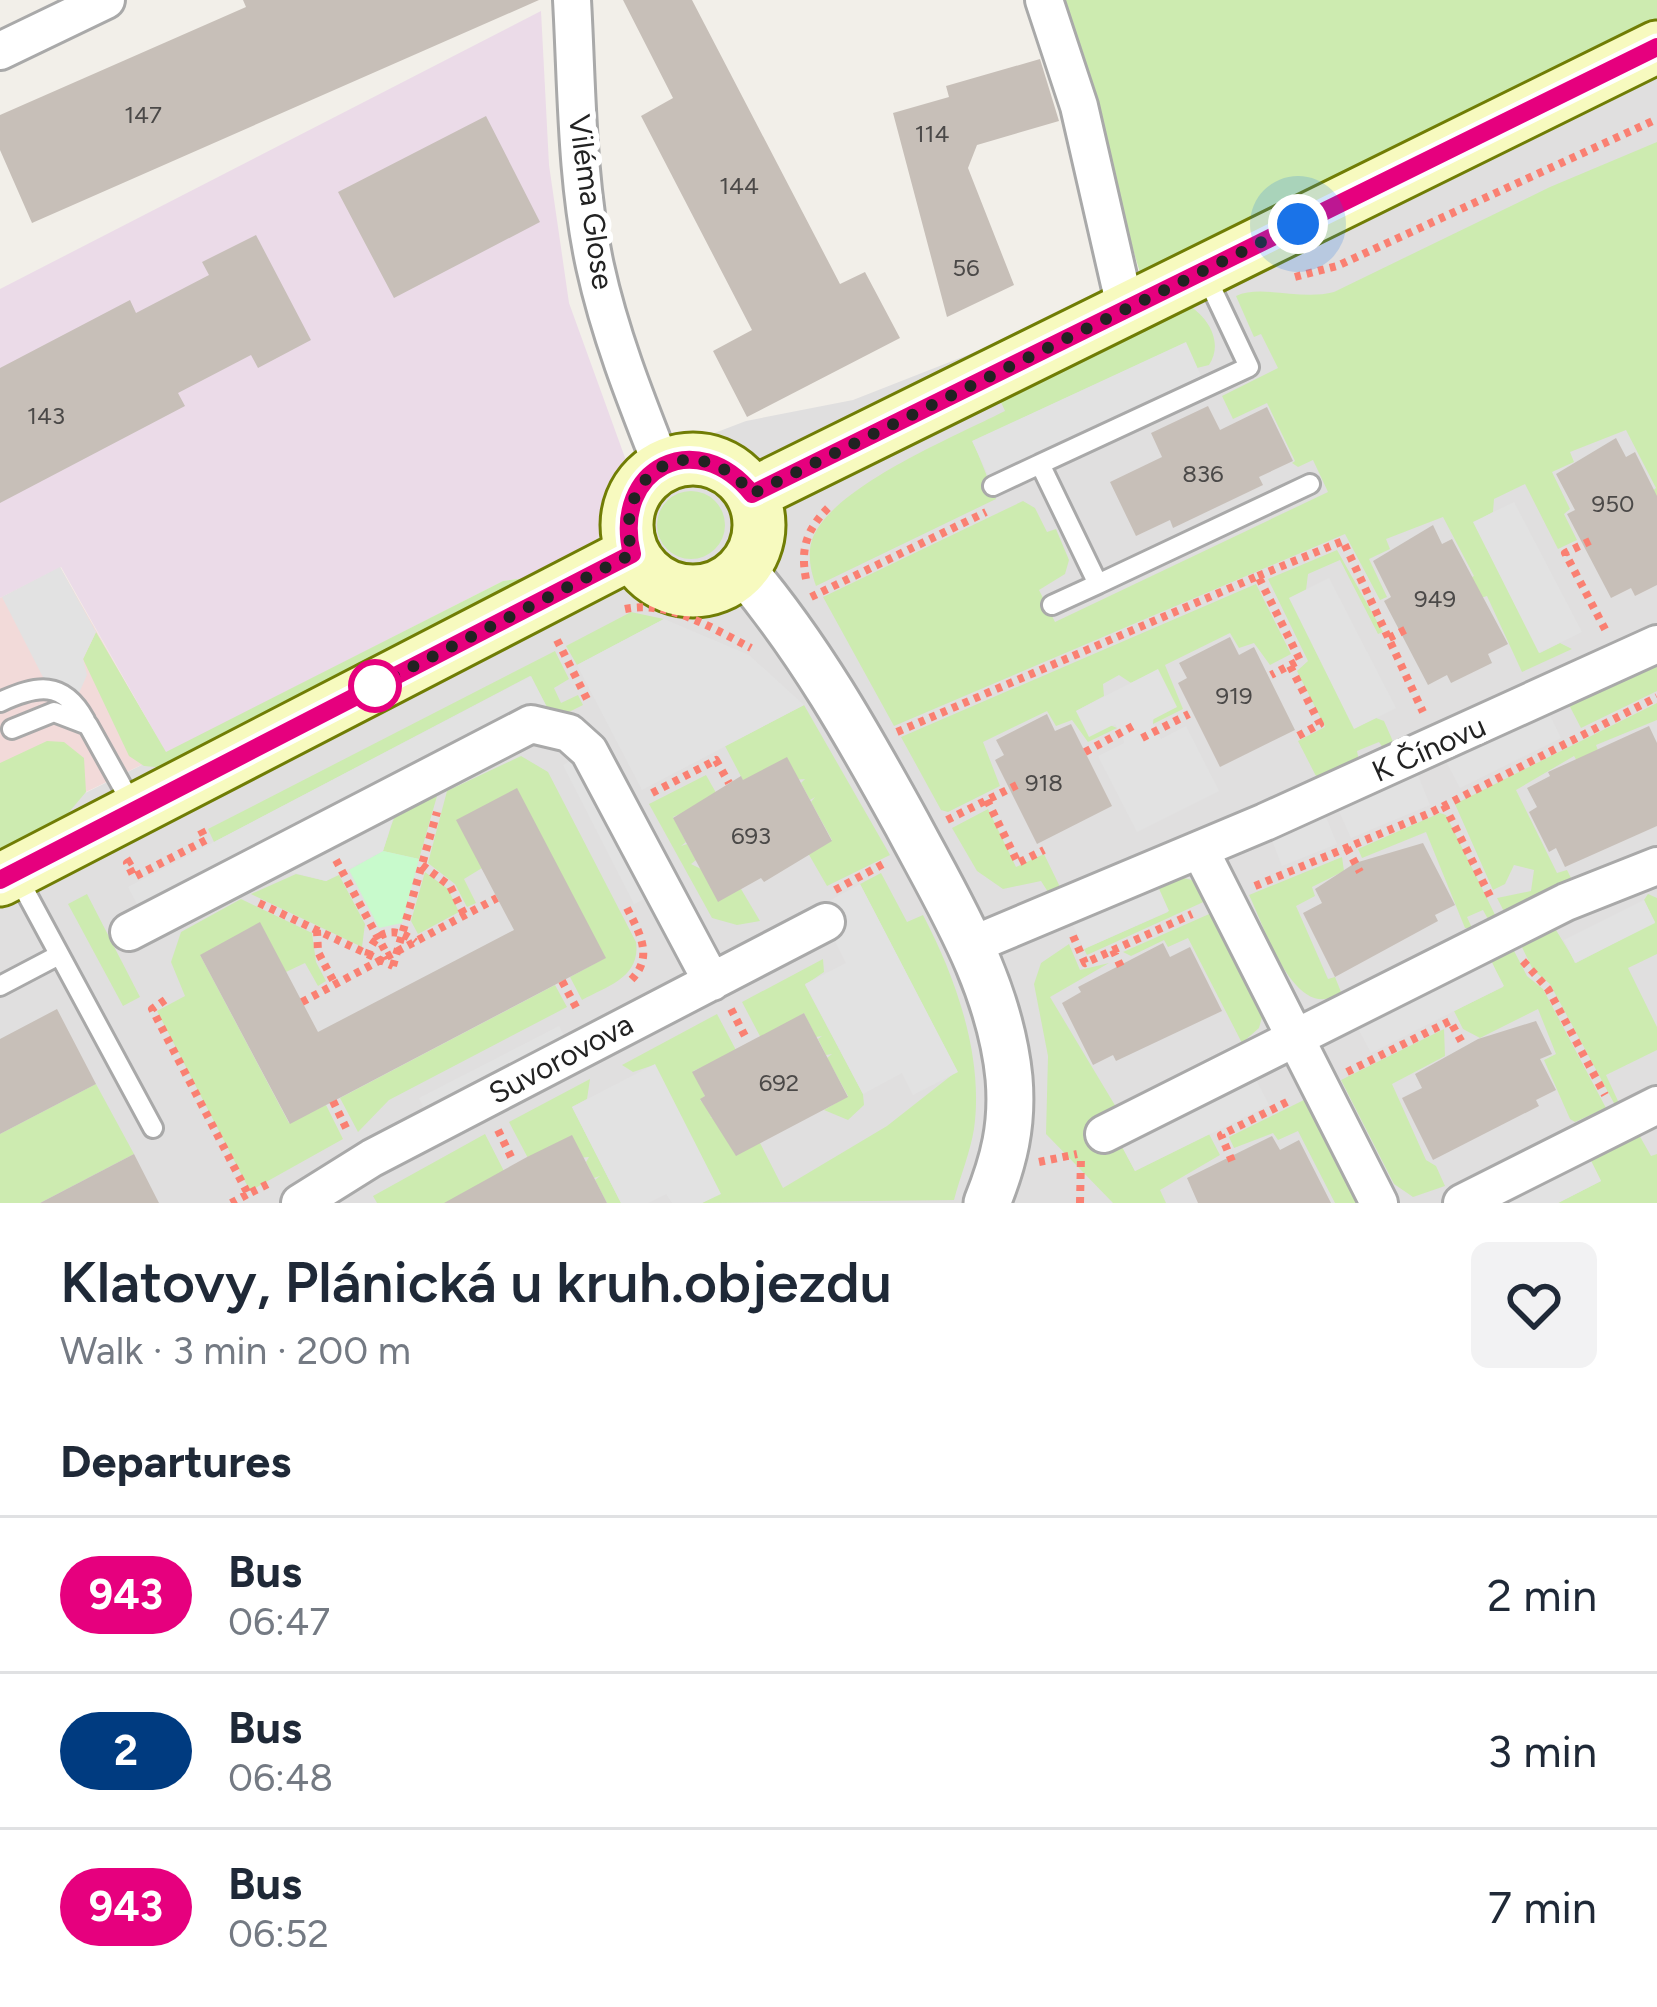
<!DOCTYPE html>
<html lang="en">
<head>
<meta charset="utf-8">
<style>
	body { margin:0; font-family:Figtree,sans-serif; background:#f2f2f3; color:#1f2937; height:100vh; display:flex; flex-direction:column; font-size:45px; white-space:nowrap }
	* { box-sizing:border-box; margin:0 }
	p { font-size:39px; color:#747a83 }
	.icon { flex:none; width:66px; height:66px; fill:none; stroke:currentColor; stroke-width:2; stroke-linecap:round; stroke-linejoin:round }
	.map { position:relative; height:1203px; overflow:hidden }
	.panel { display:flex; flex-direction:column; background:#fff; flex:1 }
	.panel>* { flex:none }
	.badge { padding:0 24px; border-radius:39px; font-size:42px; line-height:78px }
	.you { position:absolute; width:60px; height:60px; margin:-30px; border:9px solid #fff; border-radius:50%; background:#1a73e8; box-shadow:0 0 0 18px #1a73e833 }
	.map>.badge { position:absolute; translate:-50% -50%; box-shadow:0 0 0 6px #fff }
	h2 { padding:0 60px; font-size:45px; line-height:108px }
	.round { display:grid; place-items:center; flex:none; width:126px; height:126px; border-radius:18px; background:#f2f2f3 }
	.headline { display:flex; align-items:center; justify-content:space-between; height:204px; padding:0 60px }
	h1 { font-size:57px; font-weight:600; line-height:90px }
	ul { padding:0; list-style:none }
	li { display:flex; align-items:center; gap:36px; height:156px; padding:0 60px; border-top:3px solid #e0e1e3 }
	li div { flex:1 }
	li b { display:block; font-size:45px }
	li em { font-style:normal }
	li .badge { min-width:132px; font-weight:700; text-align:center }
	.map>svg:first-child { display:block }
	.residential { fill:#e0dfdf }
	.commercial { fill:#f2dad9 }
	.industrial { fill:#ebdbe8 }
	.grass { fill:#cdebb0 }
	.park { fill:#c8facc }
	.parking { fill:#e2e2e2 }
	.building { fill:#c7bfb8 }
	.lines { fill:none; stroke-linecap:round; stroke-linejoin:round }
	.service-casing { stroke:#a9a9a9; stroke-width:24 }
	.minor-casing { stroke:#a9a9a9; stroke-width:42 }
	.tertiary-casing { stroke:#a9a9a9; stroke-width:51 }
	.secondary-casing { stroke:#707d05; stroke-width:57 }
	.path { stroke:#fa8072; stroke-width:8; stroke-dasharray:6 6; stroke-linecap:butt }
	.service { stroke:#fff; stroke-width:18 }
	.minor { stroke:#fff; stroke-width:36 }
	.tertiary { stroke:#fff; stroke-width:45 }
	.secondary { stroke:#f7fabf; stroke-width:51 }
	.line-casing { stroke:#fff; stroke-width:27 }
	.line { stroke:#e6007e; stroke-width:18 }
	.walk { stroke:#222; stroke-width:12; stroke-dasharray:0 21.6 }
	.stop-dot { fill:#fff; stroke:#e6007e; stroke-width:6 }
	.labels { text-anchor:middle; stroke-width:12; stroke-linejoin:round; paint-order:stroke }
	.number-label { font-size:24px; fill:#4b4948 }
	.street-label { font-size:30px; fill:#222; stroke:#fff }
</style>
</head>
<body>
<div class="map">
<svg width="1657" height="1203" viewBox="0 0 1657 1203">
	<rect width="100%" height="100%" fill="#f2efe9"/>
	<path class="residential" d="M1657,23V1203H0V835L166,753L176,764L595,540L615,522L628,466L746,421L853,400L1144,286Z"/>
	<path class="commercial" d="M60,567L166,753L0,834V598Z"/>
	<path class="industrial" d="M541,11L549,165L569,303L628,466L615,522L595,540L526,578L503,581L166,753L61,567L0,598V289Z"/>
	<path class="grass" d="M1058,0H1657V23L1144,286Z
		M1657,142V504L1651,492L1656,488L1626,430L1570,452L1574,462L1552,472L1570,509L1564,514L1577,540L1558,549L1525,484L1494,499L1493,512L1474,523L1540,653L1560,643L1572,649L1522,672L1487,596L1478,599L1468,579L1474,576L1443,517L1386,539L1390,549L1369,559L1387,597L1380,600L1345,534L894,726L823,597L1023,501L1035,508L1047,532L1056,529L1069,560L1065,574L1039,590L1055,622L1328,492L1313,460L1298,467L1292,463L1295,461L1267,403L1233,419L1222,396L1278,368L1261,334L1254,337L1236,296C1261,284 1300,301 1334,292L1550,187Z
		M1187,304C1208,317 1224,342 1209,365L1197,368L1185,343L973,441L996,499L816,586C811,572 807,555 812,540C829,488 958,435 1005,411L996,391Z
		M657 525a34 34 0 1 1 68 0a34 34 0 1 1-68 0Z
		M1337,550L1383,632L1378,634L1340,560L1308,574L1306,590L1290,598L1355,728L1376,718L1384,721L1395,746L1385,751L1379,742L1357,751L1359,761L1317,778L1298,741L1325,727L1297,671L1308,661L1268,579Z
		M526,578L167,768L144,766L129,756L83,659L96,632L166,752L503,581Z
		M1256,584L1291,654L1270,665L1254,643L1239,648L1230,633L1165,665L1183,709L1153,724L1158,670L1131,683L1119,675L1103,684L1104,696L1076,711L1117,728L1088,742L1072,720L1056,726L1047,711L983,742L1000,786L948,812L941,810L901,737Z
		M631,612L664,619L577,665L566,646Z
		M555,651L569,679L554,688L561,703L578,695L583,705L561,716L550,713L530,676L214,842L208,829Z
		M1657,658V691L1581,728L1568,703Z
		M1657,703V720L1596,745L1600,756L1580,766L1574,756L1516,790L1557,873L1567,870L1576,888L1510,923L1497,898L1531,891L1534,870L1514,865L1505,884L1493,890L1455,804Z
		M804,705L890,855L827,886L808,853L832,840L811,802L815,797L810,800L801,783L805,779L745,784L725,746Z
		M47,741L64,742L84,758L86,792L59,824L0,855V763Z
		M521,756L548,772L636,942C641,977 608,986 582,1000L570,977L605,958L482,868L464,879L476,903L467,907L455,884L428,863L447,791Z
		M706,775L719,798L673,817L686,842L681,846L687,844L696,860L691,864L741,889L760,921L737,925L712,918L649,804Z
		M437,796L419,859L383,851C398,810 391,803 437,796Z
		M988,809L1016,867L1044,854L1060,887L1048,892L1041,881L1003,889L977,871L952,828Z
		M1440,813L1446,815L1501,927L1494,930L1483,910L1467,917L1472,928H1465L1426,832L1362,858L1358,849Z
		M1342,857L1344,871L1312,887L1315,896L1296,906L1328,979L1335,977L1341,992C1295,1027 1264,925 1249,895Z
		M425,872L448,889L459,912L418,934L411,921Z
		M881,873L907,922L923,915C956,978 984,1057 974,1129C970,1153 960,1177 954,1200L702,1203L720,1193L654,1065L633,1072L622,1065L717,1014L737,1052L693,1071L705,1096L700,1100L714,1114L710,1118L715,1116L760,1143L783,1188L887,1126L957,1071L860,884Z
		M296,874L326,881L339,875L365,924L362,947L251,894Z
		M1175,876L1196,881L1210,899L1087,955L1084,949L1168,912L1157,886Z
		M87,894L140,997L123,1006L68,904Z
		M1648,894L1657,898V954L1628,968L1657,1027V1050L1606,1075L1618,1101L1615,1105L1550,984L1533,970L1520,943L1556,930L1576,963L1655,922L1644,900Z
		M241,899L312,933L316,962L326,981L318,986L305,963L286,972L200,955L289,1123L326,1105L343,1139L250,1191L157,1011L185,996L171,962L181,932Z
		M1216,911L1263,1014L1259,1028L1242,1043L1188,938L1168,947L1164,940L1131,956L1123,952Z
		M1069,944L1080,970L1109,963L1050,997L1116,1107L1093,1119L1109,1149L1121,1145L1135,1171L1209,1134L1220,1155L1160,1190L1166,1203H1113L1046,1134L1048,1056L1034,984L1041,963Z
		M1512,947L1527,976L1543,989L1606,1108L1575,1122L1570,1119L1544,1060L1556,1054L1538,1009L1480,1038L1463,1029L1454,1011L1503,987L1491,960Z
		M823,959L824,972L805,985L863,1094L864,1105L848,1120L824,1110L848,1096L827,1058L832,1054L826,1055L818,1039L822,1036L816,1037L804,1013L762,1040L742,1002Z
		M555,985L567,1007L389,1100L358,1132L340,1098Z
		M1444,1029L1445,1056L1392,1084L1426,1160L1436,1166L1445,1186L1413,1197L1394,1184L1341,1080Z
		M590,1079L587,1099L572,1107L621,1203H607L595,1180L600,1176L594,1178L586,1162L589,1157L530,1162L509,1122Z
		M96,1084L134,1154L40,1203H0V1134Z
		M1310,1097L1363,1203H1335L1298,1131L1278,1140L1273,1133L1234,1148L1229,1137Z
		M1638,1133L1651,1156L1657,1154V1203H1558L1601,1181L1590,1159Z
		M485,1134L506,1175L461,1194L465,1203H377L373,1196Z"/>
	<path class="park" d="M383,851L419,859L402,923L379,928L349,870Z"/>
	<path class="parking" d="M1186,342L1206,387L993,486L972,441Z
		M1514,502L1582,632L1539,653L1473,522Z
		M60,567L96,632L83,659L87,675L75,702L48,687L2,597Z
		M1329,578L1396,708L1354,729L1289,598Z
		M664,619L749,655L804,705L642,790L577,665Z
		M1158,669L1177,707L1152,720L1153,724L1161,739L1186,726L1219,791L1137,832L1098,756L1124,743L1123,738L1115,724L1089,737L1076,711Z
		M531,676L550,713L395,812L383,851L326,881L260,864L147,923L128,887Z
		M1541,697L1561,738L1460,788L1438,746Z
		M589,751L661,891L634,904L563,765Z
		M1411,758L1430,805L1351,838L1338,809L1325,815L1337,844L1282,866L1265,822Z
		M1151,871L1169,911L1084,949L1065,907Z
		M860,884L958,1072L913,1095L902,1073L863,1094L805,984L846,963L818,907Z
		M1644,900L1655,923L1575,963L1564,940Z
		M1482,944L1504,986L1371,1053L1349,1011Z
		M559,1026L573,1053L433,1126L419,1098Z
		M1247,1062L1269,1105L1135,1171L1113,1129Z
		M655,1064L721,1194L702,1203H672L666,1194L648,1203H621L572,1107Z
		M1582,1143L1601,1181L1558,1203H1462Z"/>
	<path class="building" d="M243,0H539L32,223L0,150V115L246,7Z
		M623,0H692L840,284L865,272L900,338L747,417L713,351L752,330L641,116L673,98Z
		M1040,59L1059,121L977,145L968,168L1014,285L947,317L893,113L949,97L946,86Z
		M486,116L540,222L394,298L338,192Z
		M256,235L311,340L258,368L251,355L178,393L185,406L0,503V368L130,300L136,313L209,275L202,262Z
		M1208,406L1220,430L1267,407L1293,461L1259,477L1263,485L1173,528L1170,520L1136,536L1110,482L1162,457L1151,433Z
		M1616,438L1626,457L1635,452L1657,496V585L1635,596L1631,588L1611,598L1567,514L1575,510L1556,474Z
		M1433,525L1442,544L1452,539L1508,644L1488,654L1492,663L1451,683L1447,675L1428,685L1384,601L1391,597L1373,561Z
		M1230,637L1239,655L1254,647L1295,730L1220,767L1178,683L1187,678L1179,663Z
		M1047,714L1055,731L1071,724L1112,806L1037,844L995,760L1004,755L996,740Z
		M1649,726L1657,743V826L1565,867L1556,848L1549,852L1529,812L1537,807L1527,788L1550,776L1548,772Z
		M787,757L832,841L764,882L761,878L718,902L673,818L741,776L743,780Z
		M517,788L606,958L290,1124L200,955L260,922L318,1032L514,930L456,820Z
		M1423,843L1455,905L1435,915L1438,921L1335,977L1303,913L1322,903L1315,889L1355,863Z
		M1163,943L1170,957L1190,947L1222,1011L1116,1061L1113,1055L1093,1065L1062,1003L1081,992L1078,987Z
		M57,1009L96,1084L0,1134V1039Z
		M804,1013L848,1097L736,1156L700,1099L705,1096L692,1072Z
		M1536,1021L1552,1054L1540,1059L1556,1090L1536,1100L1539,1106L1433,1160L1402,1098L1422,1088L1415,1074L1478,1039Z
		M572,1135L607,1203H444L527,1157Z
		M1272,1136L1280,1150L1299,1140L1331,1203H1198L1187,1178Z
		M134,1154L159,1203H40Z"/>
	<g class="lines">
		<g class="service-casing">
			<path id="service" d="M1206,276L1249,367L1040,464L1098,584L1310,484
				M993,486L1040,464
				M1052,605L1098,584
				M0,702C37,685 63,680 85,720
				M12,729L54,712L88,725L133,806
				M17,876L153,1128
				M0,986L59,955"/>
		</g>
		<g class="minor-casing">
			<path id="minor" d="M572,0C577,88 576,179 595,266C610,335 636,400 662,466
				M1044,0L1079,106L1126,311
				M0,51L106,0
				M1200,850L1379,1203
				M129,932L531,724L569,733L589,751L712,982
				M972,945L1265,822L1657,644
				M1104,1134L1566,902L1657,866
				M300,1203L372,1158L826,922
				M1462,1203L1657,1105"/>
		</g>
		<g class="tertiary-casing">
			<path id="tertiary" d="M743,570C809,648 858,735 907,824C950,905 1000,985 1009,1078C1013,1125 1004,1161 987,1203"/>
		</g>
		<g class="secondary-casing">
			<path id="secondary" d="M627 525a66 66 0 1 1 132 0a66 66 0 1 1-132 0Z
				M752,494L1657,47
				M0,880L632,553"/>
		</g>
		<path class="path" d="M1295,277L1337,266L1657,119
			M1590,541L1565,553L1607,633
			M1258,576L1343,541L1423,712
			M806,579C800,548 807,529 829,507
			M811,597L986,512
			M625,609C668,600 714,629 751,648
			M1389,638L1407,629
			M557,640L588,701
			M1290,666L1320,724L1296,737
			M897,732L1258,576L1300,660L1271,675
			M1142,738L1189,714
			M1085,752L1135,725
			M652,793L716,760L729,783
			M987,800L1018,863L1044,850
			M1444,805L1492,900
			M947,820L1017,785
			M1347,848L1360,872
			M132,860L127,863L134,877L206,840L199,826
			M336,860L389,958
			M422,865L450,886L465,916
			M1255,886L1430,813L1657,697
			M835,890L885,863
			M259,903L393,966
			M627,908C640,934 654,957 631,980
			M317,930L318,952L335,984
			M1073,936L1085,963L1192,914
			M1113,950L1122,969
			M368,956C373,931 396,925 415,942
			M1523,961L1548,989L1605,1095
			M393,966L437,812
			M562,981L577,1009
			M165,1000L152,1009L248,1194L270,1183
			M302,1002L497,898
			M731,1009L746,1038
			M1347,1072L1450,1021L1464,1046
			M333,1101L348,1132
			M498,1130L513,1161
			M1232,1161L1221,1135L1291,1100
			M1039,1162L1077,1154
			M231,1203L248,1194
			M1080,1203L1081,1157"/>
		<use href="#service" class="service"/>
		<use href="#minor" class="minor"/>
		<use href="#tertiary" class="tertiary"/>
		<use href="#secondary" class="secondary"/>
	</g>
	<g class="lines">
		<g class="line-casing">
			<path id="line" d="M0,880L632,554C611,468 697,425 752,494L1657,47"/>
		</g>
		<use href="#line" class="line"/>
		<path class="walk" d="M375,686L632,554C611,468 697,425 752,494L1298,224"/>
	</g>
	<circle class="stop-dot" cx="375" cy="686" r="24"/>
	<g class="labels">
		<g class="number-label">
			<text x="143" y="123">147</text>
			<text x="932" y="142">114</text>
			<text x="739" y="194">144</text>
			<text x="966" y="276">56</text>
			<text x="46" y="424">143</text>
			<text x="1203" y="482">836</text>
			<text x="1613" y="512">950</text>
			<text x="1435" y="607">949</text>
			<text x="1234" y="704">919</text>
			<text x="1044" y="791">918</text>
			<text x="751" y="844">693</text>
			<text x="779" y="1091">692</text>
		</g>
		<g class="street-label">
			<text transform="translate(591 202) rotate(82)" y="10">Viléma Glose</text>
			<text transform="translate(1429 749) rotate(-24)" y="10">K Čínovu</text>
			<text transform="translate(561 1059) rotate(-28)" y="10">Suvorovova</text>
		</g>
	</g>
</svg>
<div class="you" style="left:1298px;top:224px"></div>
</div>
<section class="panel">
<div class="headline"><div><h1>Klatovy, Plánická u kruh.objezdu</h1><p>Walk · 3 min · 200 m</p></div><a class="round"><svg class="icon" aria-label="heart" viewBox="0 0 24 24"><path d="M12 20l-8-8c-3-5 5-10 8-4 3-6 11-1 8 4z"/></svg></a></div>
<h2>Departures</h2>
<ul>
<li><span class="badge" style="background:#e6007e;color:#fff">943</span><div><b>Bus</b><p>06:47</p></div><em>2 min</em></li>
<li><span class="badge" style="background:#003b80;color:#fff">2</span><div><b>Bus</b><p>06:48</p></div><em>3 min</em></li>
<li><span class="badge" style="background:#e6007e;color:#fff">943</span><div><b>Bus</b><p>06:52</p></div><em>7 min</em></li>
</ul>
</section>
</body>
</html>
